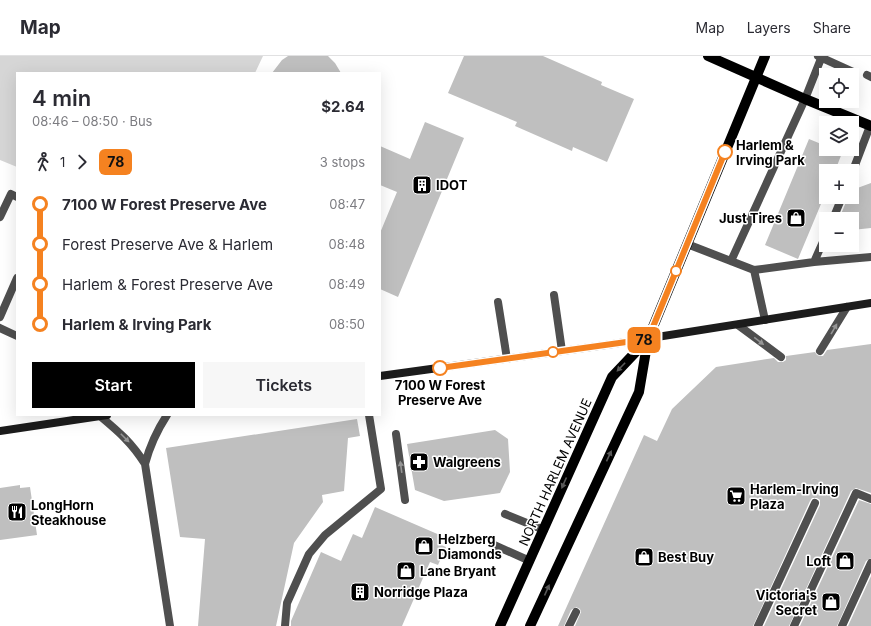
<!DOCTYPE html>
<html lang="en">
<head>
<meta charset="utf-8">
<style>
	body { margin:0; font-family:Inter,sans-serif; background:#f7f7f7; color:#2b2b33; height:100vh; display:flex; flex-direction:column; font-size:15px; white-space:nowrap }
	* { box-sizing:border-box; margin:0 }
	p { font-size:13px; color:#7c7c81 }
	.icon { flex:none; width:22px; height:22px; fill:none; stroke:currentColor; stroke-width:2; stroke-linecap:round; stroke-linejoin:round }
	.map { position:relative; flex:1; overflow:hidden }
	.drawer { position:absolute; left:16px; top:16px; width:365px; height:344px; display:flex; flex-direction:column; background:#fff; border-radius:0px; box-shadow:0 4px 16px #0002 }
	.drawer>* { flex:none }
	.badge { padding:0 8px; border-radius:6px; font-size:14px; line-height:26px }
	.fabs { position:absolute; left:819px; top:12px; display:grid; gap:8px }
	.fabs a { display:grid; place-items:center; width:40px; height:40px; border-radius:0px; background:#fff; box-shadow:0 4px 16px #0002; font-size:20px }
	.map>.badge { position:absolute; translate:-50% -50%; box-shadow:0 0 0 2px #fff }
	.legs { display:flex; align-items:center; gap:6px; height:44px; padding:0 16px; font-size:13px }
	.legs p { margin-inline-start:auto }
	.summary { display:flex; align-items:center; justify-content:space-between; height:68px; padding:0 16px }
	h1 { font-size:22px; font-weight:600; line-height:30px }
	.button { display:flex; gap:8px; margin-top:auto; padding:8px 16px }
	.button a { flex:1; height:46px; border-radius:0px; background:#000; color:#fff; font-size:16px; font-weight:600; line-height:46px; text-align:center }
	.button a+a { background:#f7f7f7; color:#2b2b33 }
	ul { padding:0 16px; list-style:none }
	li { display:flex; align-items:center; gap:14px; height:40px; font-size:15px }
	li i { display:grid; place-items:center; width:6px; height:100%; margin:0 5px; background:currentColor }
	li i::after { content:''; width:10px; height:10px; margin:-5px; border:3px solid; border-radius:50%; background:#fff }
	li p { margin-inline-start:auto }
	li:first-child i { background:linear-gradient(#0000 50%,currentColor 0) }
	li:last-child i { background:linear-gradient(currentColor 50%,#0000 0) }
	header { display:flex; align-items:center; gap:24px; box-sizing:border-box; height:56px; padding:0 20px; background:#fff; border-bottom:1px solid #e1e1e2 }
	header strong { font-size:19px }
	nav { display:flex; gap:22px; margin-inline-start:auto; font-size:14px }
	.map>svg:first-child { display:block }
	.green { fill:#d6d6d6 }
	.building { fill:#bfbfbf }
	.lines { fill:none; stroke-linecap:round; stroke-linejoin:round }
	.lane { stroke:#4f4f4f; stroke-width:8 }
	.secondary { stroke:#1c1c1c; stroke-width:8 }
	.primary { stroke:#000; stroke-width:10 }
	.oneway { fill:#959595 }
	.oneway2 { fill:#595959 }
	.line-1-casing { stroke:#fff; stroke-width:9 }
	.line-1 { stroke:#f58220; stroke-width:6 }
	.stop-1-dot { fill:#fff; stroke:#f58220; stroke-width:2 }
	.labels { text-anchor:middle; stroke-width:3; stroke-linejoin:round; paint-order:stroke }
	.stop-label { font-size:13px; font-weight:bold; fill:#000; stroke:#fff; text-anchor:start }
	.poi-label { font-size:13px; font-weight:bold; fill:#000; stroke:#fff; text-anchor:start }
	.street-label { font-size:13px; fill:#000; stroke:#fff }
</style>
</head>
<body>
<header>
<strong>Map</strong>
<nav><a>Map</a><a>Layers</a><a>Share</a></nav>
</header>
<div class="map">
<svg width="871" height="570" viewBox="0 0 871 570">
	<rect width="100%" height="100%" fill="#fff"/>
	<path class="green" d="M0,0H263L255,17H17V111L0,104Z"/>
	<path class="building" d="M288,0H328L335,7L341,17H272L282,4Z
		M464,0H543L602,26L601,29L634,43L607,106L573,91L572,95L515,70L517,66L448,37Z
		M425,66L464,82L398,241L380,233V177L397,136L380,129V90L410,103Z
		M809,83L826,90V93H834L842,97L835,115H826V136L798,203L765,189Z
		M871,127V172L852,174V163H839L848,141H852V134Z
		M871,288V437L856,432L851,435L789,570H764L820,449V444L817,442H812L810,445L753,570H575L581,556L580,553L576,551L571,554L564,570H558L644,379L657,385L672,353L716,311L774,302L778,306H783L786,304V300L815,296L817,299L820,300H823L827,294Z
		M357,363L360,380L348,382L344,435L322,439L323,446L294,487L276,570H198L205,483L180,481L166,392Z
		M495,374L508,383L510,416L500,437L444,445L415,434L407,388Z
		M20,429V432L30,431L37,479L0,484V432Z
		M859,444L871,448V502L866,505L837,570H800Z
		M375,451L442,480L439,488L446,491L438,509L430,506L402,570H291V565L321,496L341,505L353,478L362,482Z
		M871,520V570H848Z"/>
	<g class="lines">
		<path class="lane" d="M818,0L853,16
			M867,19L871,21
			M852,117L870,70
			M0,161L11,138L17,141
			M833,163L842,141
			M687,188L754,214L765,264
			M731,205L805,43L822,0
			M814,206L871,201
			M754,214L814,206L826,179
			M554,239L562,295
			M498,246L507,303
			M0,261L17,222
			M738,269L781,301
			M0,272L17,280
			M820,295L847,251
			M167,359C156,376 150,389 145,408L170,570
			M100,360C119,376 132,387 145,408
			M396,378L405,444
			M505,458L544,474
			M494,489L530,505
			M285,570L287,547L309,498L325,479L381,433L369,359
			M569,570L576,556
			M758,570L815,447
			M794,570L856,437L871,443
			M842,570L871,507"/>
		<path class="secondary" d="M380,320L613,288L871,247
			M0,375L107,359"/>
		<path class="primary" d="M708,0L805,43L871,70
			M500,570L612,321L648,283
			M530,570L639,336L648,283L765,0"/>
	</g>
	<defs><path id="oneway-solid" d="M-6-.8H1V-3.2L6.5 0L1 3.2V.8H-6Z"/></defs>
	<g class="oneway">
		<use href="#oneway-solid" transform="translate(834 273) rotate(-60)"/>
		<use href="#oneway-solid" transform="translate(759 285) rotate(37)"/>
		<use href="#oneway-solid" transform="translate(125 382) rotate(45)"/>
		<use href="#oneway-solid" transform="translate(401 411) rotate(-98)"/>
	</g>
	<g class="oneway2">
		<use href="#oneway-solid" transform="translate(621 311) rotate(134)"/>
		<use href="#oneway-solid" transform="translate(609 400) rotate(-65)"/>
		<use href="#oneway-solid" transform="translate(564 427) rotate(114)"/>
		<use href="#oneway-solid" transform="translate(547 534) rotate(-66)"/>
	</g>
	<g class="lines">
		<g class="line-1-casing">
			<path id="line-1" d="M440,312L648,283L725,96"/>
		</g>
		<use href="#line-1" class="line-1"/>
	</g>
	<defs>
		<g id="building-square" transform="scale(1)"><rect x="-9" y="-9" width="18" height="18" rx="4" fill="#000" stroke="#fff"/><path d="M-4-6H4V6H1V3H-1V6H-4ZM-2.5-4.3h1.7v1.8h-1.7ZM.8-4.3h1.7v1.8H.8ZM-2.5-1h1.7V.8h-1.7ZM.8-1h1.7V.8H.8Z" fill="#fff"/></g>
		<g id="shop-square" transform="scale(1)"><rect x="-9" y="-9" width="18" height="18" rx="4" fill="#000" stroke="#fff"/><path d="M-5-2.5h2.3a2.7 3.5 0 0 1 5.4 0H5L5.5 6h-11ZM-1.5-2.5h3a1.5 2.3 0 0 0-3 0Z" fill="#fff"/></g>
		<g id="pharmacy-square" transform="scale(1)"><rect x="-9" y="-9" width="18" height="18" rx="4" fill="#000" stroke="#fff"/><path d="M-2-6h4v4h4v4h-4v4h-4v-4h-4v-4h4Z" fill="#fff"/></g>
		<g id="supermarket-square" transform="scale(1)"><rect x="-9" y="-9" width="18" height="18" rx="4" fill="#000" stroke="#fff"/><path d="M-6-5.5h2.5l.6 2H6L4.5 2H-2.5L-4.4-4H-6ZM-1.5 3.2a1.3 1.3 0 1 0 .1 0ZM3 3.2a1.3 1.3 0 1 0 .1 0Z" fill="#fff"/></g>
		<g id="restaurant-square" transform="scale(1)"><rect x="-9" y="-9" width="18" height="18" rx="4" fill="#000" stroke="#fff"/><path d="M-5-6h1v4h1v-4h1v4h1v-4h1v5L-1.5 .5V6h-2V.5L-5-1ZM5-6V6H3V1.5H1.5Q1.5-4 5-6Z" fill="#fff"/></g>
	</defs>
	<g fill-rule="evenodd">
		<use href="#building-square" x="422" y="129"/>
		<use href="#shop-square" x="796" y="162"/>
		<use href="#pharmacy-square" x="419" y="406"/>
		<use href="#supermarket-square" x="736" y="440"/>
		<use href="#restaurant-square" x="17" y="456"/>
		<use href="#shop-square" x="424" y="490"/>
		<use href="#shop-square" x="644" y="501"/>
		<use href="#shop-square" x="845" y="505"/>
		<use href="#shop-square" x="406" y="515"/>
		<use href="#building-square" x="360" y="536"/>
		<use href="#shop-square" x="831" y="546"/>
	</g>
	<g class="stop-1-dot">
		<circle cx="725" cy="96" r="7"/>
		<circle cx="676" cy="215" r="5"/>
		<circle cx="553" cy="296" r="5"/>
		<circle cx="440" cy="312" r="7"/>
	</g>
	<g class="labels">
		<g class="stop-label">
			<text x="736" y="94">Harlem &amp;<tspan x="736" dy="15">Irving Park</tspan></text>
			<text x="440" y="334" text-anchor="middle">7100 W Forest<tspan x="440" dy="15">Preserve Ave</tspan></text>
		</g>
		<g class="poi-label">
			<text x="436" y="134">IDOT</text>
			<text x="782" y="167" text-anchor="end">Just Tires</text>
			<text x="433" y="411">Walgreens</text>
			<text x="750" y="438">Harlem-Irving<tspan x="750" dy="15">Plaza</tspan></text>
			<text x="31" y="454">LongHorn<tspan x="31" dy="15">Steakhouse</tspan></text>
			<text x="438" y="488">Helzberg<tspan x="438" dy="15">Diamonds</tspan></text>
			<text x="658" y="506">Best Buy</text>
			<text x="831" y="510" text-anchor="end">Loft</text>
			<text x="420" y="520">Lane Bryant</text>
			<text x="374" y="541">Norridge Plaza</text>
			<text x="817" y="544" text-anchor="end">Victoria's<tspan x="817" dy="15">Secret</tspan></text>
		</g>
		<g class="street-label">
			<text transform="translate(555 416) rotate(-66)" y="5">NORTH HARLEM AVENUE</text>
		</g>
	</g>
</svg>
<div class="fabs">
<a><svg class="icon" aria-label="locate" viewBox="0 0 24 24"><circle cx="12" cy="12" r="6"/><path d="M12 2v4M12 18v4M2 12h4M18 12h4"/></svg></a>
<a><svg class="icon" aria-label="layers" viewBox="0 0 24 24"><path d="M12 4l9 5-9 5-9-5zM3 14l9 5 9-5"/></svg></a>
<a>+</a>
<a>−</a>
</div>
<b class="badge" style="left:644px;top:284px;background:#f58220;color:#111">78</b>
<section class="drawer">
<div class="summary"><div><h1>4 min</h1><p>08:46 – 08:50 · Bus</p></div><b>$2.64</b></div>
<div class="legs"><svg class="icon" aria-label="walk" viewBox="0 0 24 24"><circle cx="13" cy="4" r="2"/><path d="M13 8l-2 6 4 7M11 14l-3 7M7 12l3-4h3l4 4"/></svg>1<svg class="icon" aria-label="forward" viewBox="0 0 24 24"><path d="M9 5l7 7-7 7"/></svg><b class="badge" style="background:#f58220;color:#111">78</b><p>3 stops</p></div>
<ul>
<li><i style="color:#f58220"></i><b>7100 W Forest Preserve Ave</b><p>08:47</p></li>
<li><i style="color:#f58220"></i><span>Forest Preserve Ave &amp; Harlem</span><p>08:48</p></li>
<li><i style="color:#f58220"></i><span>Harlem &amp; Forest Preserve Ave</span><p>08:49</p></li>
<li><i style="color:#f58220"></i><b>Harlem &amp; Irving Park</b><p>08:50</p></li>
</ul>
<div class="button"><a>Start</a><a>Tickets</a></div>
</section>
</div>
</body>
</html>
